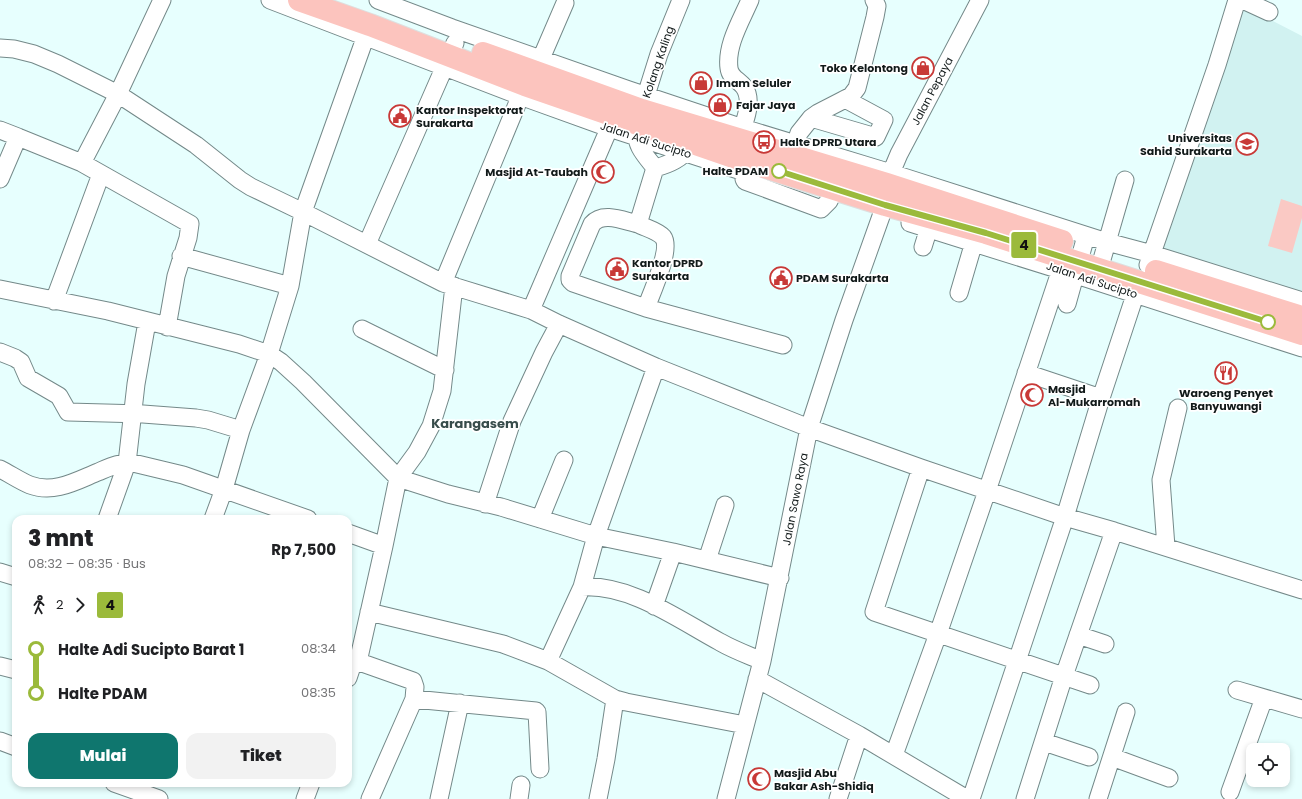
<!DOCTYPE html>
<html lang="id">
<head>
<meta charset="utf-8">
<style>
	body { margin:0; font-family:Poppins,sans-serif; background:#f2f2f2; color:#202124; height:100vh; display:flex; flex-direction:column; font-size:15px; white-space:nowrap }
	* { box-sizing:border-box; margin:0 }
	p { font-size:13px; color:#757577 }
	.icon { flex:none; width:22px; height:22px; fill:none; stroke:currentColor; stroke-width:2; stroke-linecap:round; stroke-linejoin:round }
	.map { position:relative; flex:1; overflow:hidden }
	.panel { position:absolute; left:12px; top:515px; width:340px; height:272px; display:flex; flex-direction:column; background:#fff; border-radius:12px; box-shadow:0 2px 6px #0003 }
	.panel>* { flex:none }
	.badge { padding:0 8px; border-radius:3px; font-size:14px; line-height:26px }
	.tools { position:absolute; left:1246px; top:743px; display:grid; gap:8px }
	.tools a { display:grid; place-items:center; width:44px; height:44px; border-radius:8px; background:#fff; box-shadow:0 2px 6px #0003; font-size:20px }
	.map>.badge { position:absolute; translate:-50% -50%; box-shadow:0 0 0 2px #fff }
	.legs { display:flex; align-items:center; gap:6px; height:44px; padding:0 16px; font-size:13px }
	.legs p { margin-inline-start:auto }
	.head { display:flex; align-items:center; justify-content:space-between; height:68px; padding:0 16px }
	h1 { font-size:22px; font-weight:800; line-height:30px }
	.cta { display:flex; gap:8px; margin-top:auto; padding:8px 16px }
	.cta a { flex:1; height:46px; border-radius:12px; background:#0f766e; color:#fff; font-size:16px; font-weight:800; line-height:46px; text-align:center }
	.cta a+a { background:#f2f2f2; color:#202124 }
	ul { padding:0 16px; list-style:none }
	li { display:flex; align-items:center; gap:14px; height:44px; font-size:15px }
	li i { display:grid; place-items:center; width:6px; height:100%; margin:0 5px; background:currentColor }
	li i::after { content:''; width:10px; height:10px; margin:-5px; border:3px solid; border-radius:50%; background:#fff }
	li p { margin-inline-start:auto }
	li:first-child i { background:linear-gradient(#0000 50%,currentColor 0) }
	li:last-child i { background:linear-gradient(currentColor 50%,#0000 0) }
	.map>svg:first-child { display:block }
	.built { fill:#d1f2f1 }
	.green { fill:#fac9c4 }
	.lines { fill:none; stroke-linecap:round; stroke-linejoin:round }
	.minor-casing { stroke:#748989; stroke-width:19 }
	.highway-casing { stroke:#dedfdf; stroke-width:24 }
	.minor { stroke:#fff; stroke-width:17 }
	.highway { stroke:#fcc4be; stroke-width:22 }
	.line-1-casing { stroke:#fff; stroke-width:9 }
	.line-1 { stroke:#9bba3b; stroke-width:6 }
	.stop-1-dot { fill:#fff; stroke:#9bba3b; stroke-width:2 }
	.labels { text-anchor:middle; stroke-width:3.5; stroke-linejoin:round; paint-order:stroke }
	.street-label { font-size:11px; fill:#121a1a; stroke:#fff }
	.poi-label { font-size:11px; font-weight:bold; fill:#121a1a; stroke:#fff; text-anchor:start }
	.stop-label { font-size:11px; font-weight:bold; fill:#121a1a; stroke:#fff; text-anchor:end }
	.quarter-label { font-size:13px; font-weight:bold; fill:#384c4b; stroke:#fff }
</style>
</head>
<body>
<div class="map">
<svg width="1302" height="799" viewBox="0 0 1302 799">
	<rect width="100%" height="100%" fill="#e7fffe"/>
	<path class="built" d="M1240,4L1302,36V296L1155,252Z"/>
	<path class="green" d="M1281,199L1302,206V218L1292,253L1268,246Z"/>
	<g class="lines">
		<g class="minor-casing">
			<path id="minor" d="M270,0L520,96L609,128L741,171
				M378,0L452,28L629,90L743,128L891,173L1107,242L1152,254L1302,301
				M1243,0L1269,12
				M0,48L14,49L34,54L58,64L118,94L196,145L240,180L251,187L303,212L443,283L531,310L559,324L656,367L809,428L921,468L1065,517L1114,531L1302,590
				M537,68L565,3
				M643,105L659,54L681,0
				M811,118L876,137L884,120L845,99
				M0,130L18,137
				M637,131C635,146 646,156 655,168
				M739,138C744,124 754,101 744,87C739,80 730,78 729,68C726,45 741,21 750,0
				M792,154L799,133L811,118L818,113L851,96L857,88L875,17L877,6L874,0
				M745,161L744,179L745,181L821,209L829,201L835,189
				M82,163L190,224L188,238L176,276L167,327
				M655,168C670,164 681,159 691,146
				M0,179L18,137L82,163L118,94L162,0
				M887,184L891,173L899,154L980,0
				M910,223L1076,275L1302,348
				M638,224C646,228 658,231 663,237C672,249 651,294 646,308L783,345
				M367,244L455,43
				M923,247L932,218
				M181,256L290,286
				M1148,265L1217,65L1237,0
				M1096,280L1125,180
				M443,283L525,85
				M0,289L108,311L239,344L269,354L281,362L303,382L398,478L448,494L501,507L596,536L673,552L780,578
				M959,293L974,242
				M54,301L101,174
				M1067,304L1086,236
				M646,308L573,283L570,280V276L592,224C603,211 624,221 638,224L655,168
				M531,310L614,117
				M362,329L445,370
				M0,352L15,358L21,362L28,378L59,396L68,412L143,414L196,418L208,420L241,430
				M1026,373L1101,398
				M921,468L874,612L1090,685
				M0,469C10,474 20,481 30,485C54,494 76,481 98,472C110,467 120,462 133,463L183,475L308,519
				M485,504L512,421L544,352L559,324
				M107,519L127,463L136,384L147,322
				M213,519L224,489L241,430L269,354L290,286L303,212L369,27
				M540,519L564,460
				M348,533L384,546
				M1166,547L1161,480L1178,408
				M707,560L725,505
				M0,572L16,577
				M582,587C631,584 679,620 720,642C734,650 748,655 762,661
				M654,606L673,552
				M369,612L503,644L548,661L615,699L626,702L745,725
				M1078,635L1105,644
				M348,658L413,681L415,687L414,699L370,799
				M548,661L582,587L596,536L656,367
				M358,662L384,546L398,478L417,452L431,426L442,391L454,286
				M0,666L16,670
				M348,678L354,660
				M757,679L859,735L967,799
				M1237,690L1302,709
				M414,699L536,711L537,712L540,769
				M0,741L16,747
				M1044,742L1089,757
				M894,755L938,634L987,491L1064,260
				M1112,757L1169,778
				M114,783L159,799
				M1230,792L1264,698
				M305,799L311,783
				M439,799L460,703
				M519,799L521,785
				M598,799L606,759L615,699
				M726,799L762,661L809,428L844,320L885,205
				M838,799L859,735
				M971,799L1065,517L1101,398L1139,283
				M1025,799L1064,676L1114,531
				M1098,799L1126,712"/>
		</g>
		<g class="highway-casing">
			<path id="highway" d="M299,0L370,25L525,85L745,161L885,205L986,233L1302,334
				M483,53L642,110L887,184L1062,241
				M1156,271L1302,317"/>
		</g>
		<use href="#minor" class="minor"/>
		<use href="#highway" class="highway"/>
	</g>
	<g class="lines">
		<g class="line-1-casing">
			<path id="line-1" d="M779,171L885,205L986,233L1268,322"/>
		</g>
		<use href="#line-1" class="line-1"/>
	</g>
	<defs>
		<g id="shop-ring" transform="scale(1.15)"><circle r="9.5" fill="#fff" stroke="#c83937" stroke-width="1.5"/><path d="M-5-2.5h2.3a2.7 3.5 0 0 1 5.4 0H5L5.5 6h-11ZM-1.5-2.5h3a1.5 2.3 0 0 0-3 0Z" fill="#c83937"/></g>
		<g id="civic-ring" transform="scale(1.15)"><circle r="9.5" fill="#fff" stroke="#c83937" stroke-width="1.5"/><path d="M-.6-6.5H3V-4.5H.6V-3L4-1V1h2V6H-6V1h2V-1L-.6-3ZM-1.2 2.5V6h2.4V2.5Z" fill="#c83937"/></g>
		<g id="bus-ring" transform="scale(1.15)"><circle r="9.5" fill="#fff" stroke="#c83937" stroke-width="1.5"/><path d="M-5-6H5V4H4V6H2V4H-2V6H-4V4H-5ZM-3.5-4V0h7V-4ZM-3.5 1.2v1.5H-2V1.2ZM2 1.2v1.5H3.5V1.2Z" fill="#c83937"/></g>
		<g id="university-ring" transform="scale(1.15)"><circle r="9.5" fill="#fff" stroke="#c83937" stroke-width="1.5"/><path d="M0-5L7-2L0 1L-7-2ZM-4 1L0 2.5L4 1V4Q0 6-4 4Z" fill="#c83937"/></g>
		<g id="mosque-ring" transform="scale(1.15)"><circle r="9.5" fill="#fff" stroke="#c83937" stroke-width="1.5"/><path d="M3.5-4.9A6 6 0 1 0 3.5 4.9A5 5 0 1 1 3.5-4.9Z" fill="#c83937"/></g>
		<g id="restaurant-ring" transform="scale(1.15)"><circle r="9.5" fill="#fff" stroke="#c83937" stroke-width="1.5"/><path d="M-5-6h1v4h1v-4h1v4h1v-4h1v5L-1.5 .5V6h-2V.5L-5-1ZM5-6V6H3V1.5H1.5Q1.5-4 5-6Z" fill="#c83937"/></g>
	</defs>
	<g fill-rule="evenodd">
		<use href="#shop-ring" x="923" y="68"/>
		<use href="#shop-ring" x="701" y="83"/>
		<use href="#shop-ring" x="720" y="105"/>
		<use href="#civic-ring" x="400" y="116"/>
		<use href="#bus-ring" x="764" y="142"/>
		<use href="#university-ring" x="1247" y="144"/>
		<use href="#mosque-ring" x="603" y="172"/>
		<use href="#civic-ring" x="617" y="269"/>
		<use href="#civic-ring" x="781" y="278"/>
		<use href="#restaurant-ring" x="1226" y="373"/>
		<use href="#mosque-ring" x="1032" y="395"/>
		<use href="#mosque-ring" x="759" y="779"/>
	</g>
	<g class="stop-1-dot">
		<circle cx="779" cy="171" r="7"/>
		<circle cx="1268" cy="322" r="7"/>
	</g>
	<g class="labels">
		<g class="street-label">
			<text transform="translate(658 62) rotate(-71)" y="4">Kolang Kaling</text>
			<text transform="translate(932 91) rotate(-62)" y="4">Jalan Pepaya</text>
			<text transform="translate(646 140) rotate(18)" y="4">Jalan Adi Sucipto</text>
			<text transform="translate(1092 280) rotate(18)" y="4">Jalan Adi Sucipto</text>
			<text transform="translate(795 499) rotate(-79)" y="4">Jalan Sawo Raya</text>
		</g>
		<g class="poi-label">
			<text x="908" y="72" text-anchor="end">Toko Kelontong</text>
			<text x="716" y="87">Imam Seluler</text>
			<text x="736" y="109">Fajar Jaya</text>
			<text x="416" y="114">Kantor Inspektorat<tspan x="416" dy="13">Surakarta</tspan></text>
			<text x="1232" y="142" text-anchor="end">Universitas<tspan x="1232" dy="13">Sahid Surakarta</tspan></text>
			<text x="780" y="146">Halte DPRD Utara</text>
			<text x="588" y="176" text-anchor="end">Masjid At-Taubah</text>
			<text x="632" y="267">Kantor DPRD<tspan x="632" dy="13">Surakarta</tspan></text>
			<text x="796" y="282">PDAM Surakarta</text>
			<text x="1048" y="393">Masjid<tspan x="1048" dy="13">Al-Mukarromah</tspan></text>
			<text x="1226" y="397" text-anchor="middle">Waroeng Penyet<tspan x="1226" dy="13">Banyuwangi</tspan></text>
			<text x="774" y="777">Masjid Abu<tspan x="774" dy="13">Bakar Ash-Shidiq</tspan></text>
		</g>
		<g class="stop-label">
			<text x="768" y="175">Halte PDAM</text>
		</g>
		<g class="quarter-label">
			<text x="475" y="428">Karangasem</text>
		</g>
	</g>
</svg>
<div class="tools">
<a><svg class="icon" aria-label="locate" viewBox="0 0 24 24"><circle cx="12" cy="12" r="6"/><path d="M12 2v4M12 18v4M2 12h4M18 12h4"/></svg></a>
</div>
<b class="badge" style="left:1024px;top:245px;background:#9bba3b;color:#111">4</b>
<section class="panel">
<div class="head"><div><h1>3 mnt</h1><p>08:32 – 08:35 · Bus</p></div><b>Rp 7,500</b></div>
<div class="legs"><svg class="icon" aria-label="walk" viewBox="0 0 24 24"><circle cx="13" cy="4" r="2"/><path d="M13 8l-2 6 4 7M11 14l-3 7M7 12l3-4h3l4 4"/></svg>2<svg class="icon" aria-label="forward" viewBox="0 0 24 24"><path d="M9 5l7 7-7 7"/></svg><b class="badge" style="background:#9bba3b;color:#111">4</b></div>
<ul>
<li><i style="color:#9bba3b"></i><b>Halte Adi Sucipto Barat 1</b><p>08:34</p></li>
<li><i style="color:#9bba3b"></i><b>Halte PDAM</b><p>08:35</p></li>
</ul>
<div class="cta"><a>Mulai</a><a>Tiket</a></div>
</section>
</div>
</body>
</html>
